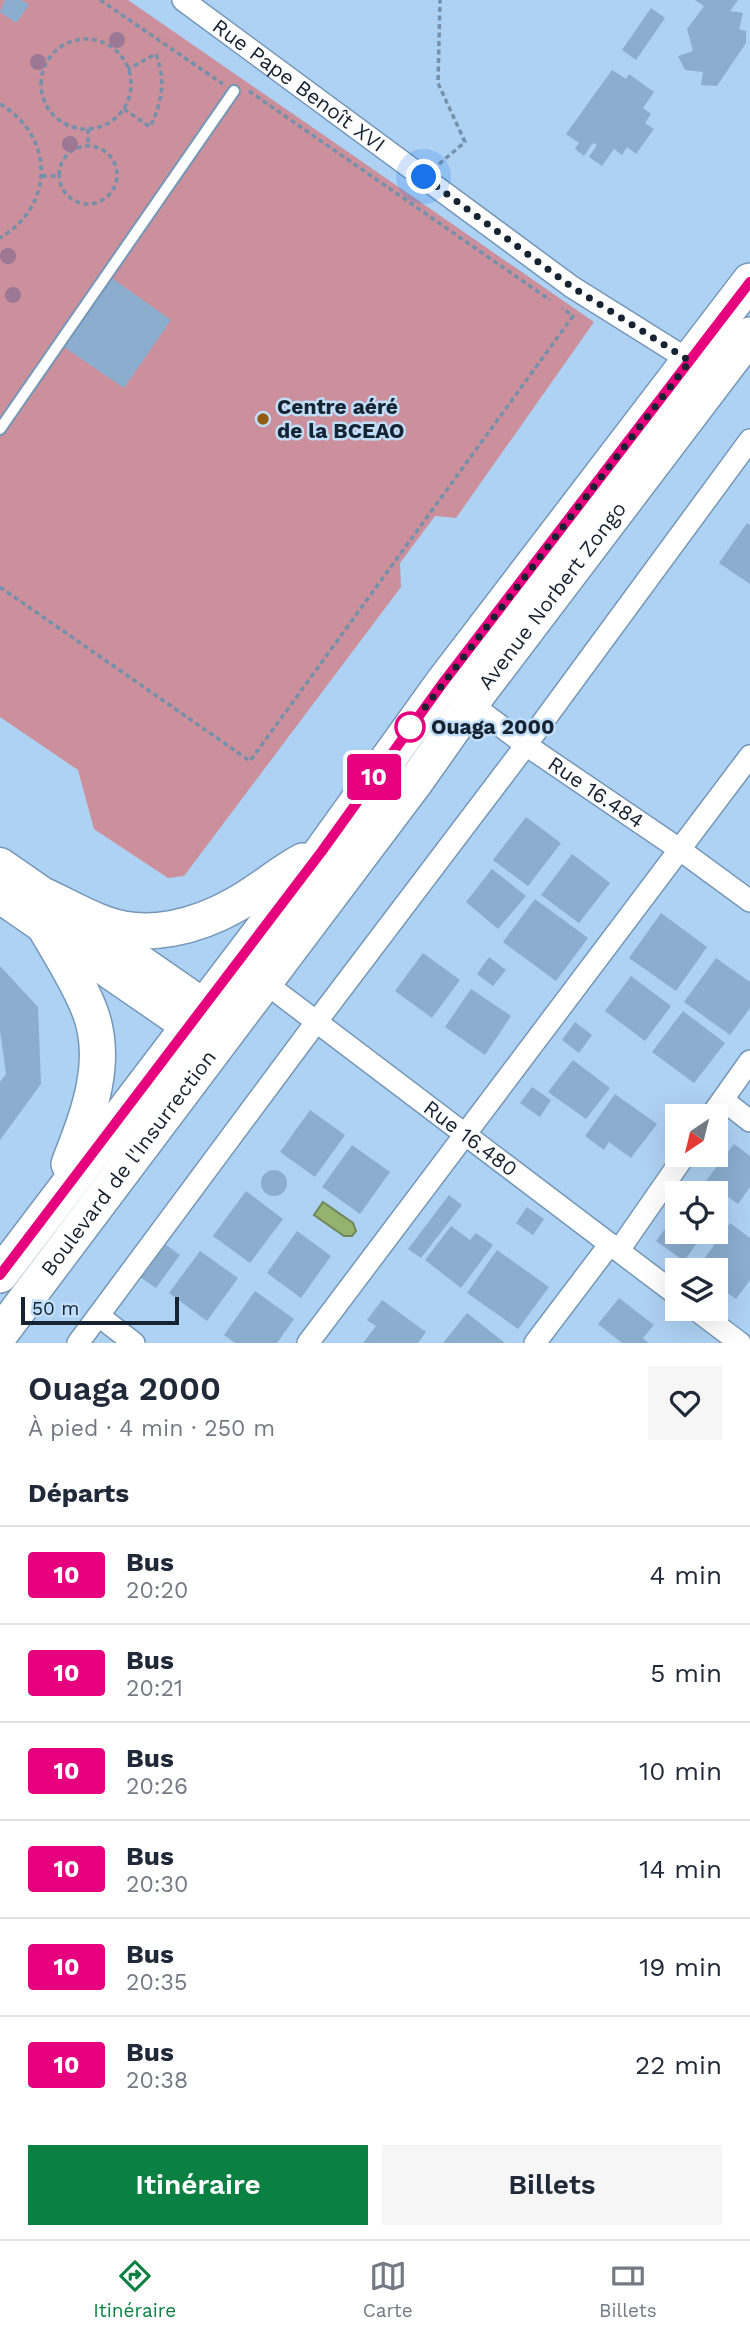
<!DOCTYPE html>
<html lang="fr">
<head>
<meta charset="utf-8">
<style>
	body { margin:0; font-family:"Work Sans",sans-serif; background:#f6f6f7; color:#1f2937; height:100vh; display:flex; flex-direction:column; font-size:26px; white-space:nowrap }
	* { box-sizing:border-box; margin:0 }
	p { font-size:23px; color:#747a83 }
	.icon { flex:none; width:38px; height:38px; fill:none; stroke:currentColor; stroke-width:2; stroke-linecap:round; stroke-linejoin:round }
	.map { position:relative; height:1343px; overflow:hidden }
	.drawer { display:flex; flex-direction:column; background:#fff; flex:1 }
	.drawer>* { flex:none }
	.badge { padding:0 14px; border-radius:5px; font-size:24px; line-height:46px }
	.needle { width:46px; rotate:215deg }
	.buttons { position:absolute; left:665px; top:1104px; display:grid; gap:14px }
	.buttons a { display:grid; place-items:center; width:63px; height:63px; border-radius:0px; background:#fff; box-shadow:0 7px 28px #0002; font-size:35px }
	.scale { position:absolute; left:21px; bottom:18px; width:158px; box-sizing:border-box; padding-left:7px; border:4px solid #162330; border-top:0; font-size:19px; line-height:24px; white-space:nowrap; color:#162330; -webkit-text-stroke:5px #c1defa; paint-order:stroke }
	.you { position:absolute; width:35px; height:35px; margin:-18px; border:5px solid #fff; border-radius:50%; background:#1a73e8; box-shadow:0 0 0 10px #1a73e833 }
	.map>.badge { position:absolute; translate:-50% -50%; box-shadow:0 0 0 4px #fff }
	h2 { padding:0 28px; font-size:26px; line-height:63px }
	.round { display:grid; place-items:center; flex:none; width:74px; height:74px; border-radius:0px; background:#f6f6f7 }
	.head { display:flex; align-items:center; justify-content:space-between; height:119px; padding:0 28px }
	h1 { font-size:33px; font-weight:600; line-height:52px }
	.button { display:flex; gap:14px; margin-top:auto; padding:14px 28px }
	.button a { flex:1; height:80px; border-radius:0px; background:#0b8043; color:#fff; font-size:28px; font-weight:600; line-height:80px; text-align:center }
	.button a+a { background:#f6f6f7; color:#1f2937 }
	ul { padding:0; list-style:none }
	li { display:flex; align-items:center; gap:21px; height:98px; padding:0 28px; border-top:2px solid #e0e1e3 }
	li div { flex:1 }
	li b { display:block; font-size:26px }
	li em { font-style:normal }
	li .badge { min-width:77px; font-weight:700; text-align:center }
	.tab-bar { display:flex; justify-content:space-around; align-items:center; height:98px; border-top:2px solid #e0e1e3; background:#fff; font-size:19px; color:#747a83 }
	.tab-bar a { display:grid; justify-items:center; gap:4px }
	.tab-bar .selected { color:#0b8043 }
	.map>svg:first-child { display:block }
	.green { fill:#cb909b }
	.water { fill:#95b26e; stroke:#6f875b; stroke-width:2 }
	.building { fill:#8baecf }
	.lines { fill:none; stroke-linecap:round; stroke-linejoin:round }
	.service-casing { stroke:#7597b7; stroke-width:14 }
	.minor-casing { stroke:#7597b7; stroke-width:24 }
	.secondary-casing { stroke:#7597b7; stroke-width:35 }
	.primary-casing { stroke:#7597b7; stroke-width:38 }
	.path { stroke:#7590aa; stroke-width:3.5; stroke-dasharray:5 3.5; stroke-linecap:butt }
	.service { stroke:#fff; stroke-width:10 }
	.minor { stroke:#fff; stroke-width:21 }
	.secondary { stroke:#fff; stroke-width:32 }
	.primary { stroke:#fff; stroke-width:35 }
	.tree { fill:#9c7895 }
	.line-casing { stroke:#fff; stroke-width:16 }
	.line { stroke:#e6007e; stroke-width:10 }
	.walk { stroke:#162330; stroke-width:7; stroke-dasharray:0 12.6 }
	.poi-dot { fill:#925c12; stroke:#c1defa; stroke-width:2.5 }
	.stop-dot { fill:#fff; stroke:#e6007e; stroke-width:3.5 }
	.labels { text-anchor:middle; stroke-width:5; stroke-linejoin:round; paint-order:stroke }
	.street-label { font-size:21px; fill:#162330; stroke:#c1defa }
	.poi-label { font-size:21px; font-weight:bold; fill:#162330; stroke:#c1defa; text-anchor:start }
	.stop-label { font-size:21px; font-weight:bold; fill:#162330; stroke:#c1defa; text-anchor:start }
</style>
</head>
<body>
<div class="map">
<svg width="750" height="1343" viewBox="0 0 750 1343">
	<rect width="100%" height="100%" fill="#aed2f4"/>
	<path class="green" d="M0,0H128L594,322L456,518L435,516L400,563L401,587L184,876L168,878L94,829L78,770L0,717Z"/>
	<path class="water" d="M323,1202L353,1223L356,1231L352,1236H344L314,1215Z"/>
	<path class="building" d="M5,0H22L29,5L16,23L0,12Z
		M695,0H738L730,11L743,13L739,29L746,31V43L717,86L701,85L703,72L685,70L678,56L693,51L687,29L704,6Z
		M651,8L665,18L636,60L622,50Z
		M612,70L626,79L629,74L654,92L643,108L651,114L645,123L654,129L636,154L627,147L622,155L614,149L602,166L589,157L597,145L593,143L584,156L575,149L579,143L566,134Z
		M109,276L171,320L124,388L61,345Z
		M747,523L750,525V584L719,563Z
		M526,817L561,843L528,886L493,860Z
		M572,854L610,883L579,923L541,895Z
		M492,869L526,896L498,929L466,902Z
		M535,899L588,938L556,981L503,942Z
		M661,913L707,947L676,991L629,958Z
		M423,953L460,980L432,1018L395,991Z
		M489,957L506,970L493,986L477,974Z
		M716,958L750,982V1008L730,1035L684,1002Z
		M0,966L38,1007L41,1084L0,1140V1082L6,1074L0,1030Z
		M631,976L671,1006L645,1041L605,1011Z
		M471,989L511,1016L485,1055L445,1027Z
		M683,1011L725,1043L694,1083L652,1052Z
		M575,1022L592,1035L579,1053L562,1040Z
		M573,1060L610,1088L586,1119L548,1092Z
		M532,1087L551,1100L540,1117L520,1103Z
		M615,1094L657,1124L631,1158L609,1142L604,1150L585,1136Z
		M310,1110L345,1135L315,1177L280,1152Z
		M734,1144L750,1156V1187L738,1204L706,1181Z
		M352,1145L390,1172L360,1214L322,1187Z
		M261 1183a13 13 0 1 1 26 0a13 13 0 1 1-26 0Z
		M246,1191L283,1219L250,1263L213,1236Z
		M449,1195L462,1205L421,1258L408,1249Z
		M527,1207L544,1219L533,1235L516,1223Z
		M677,1212V1232H705L684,1261L656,1241Z
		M730,1223L750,1238V1280L736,1299L716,1285V1270H696Z
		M451,1226L470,1240L476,1233L493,1245L461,1288L425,1260Z
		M297,1231L331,1256L301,1298L267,1273Z
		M161,1241L180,1255L156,1288L137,1275Z
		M497,1250L549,1287L518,1329L467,1293Z
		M200,1251L238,1278L207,1321L169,1293Z
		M255,1291L294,1319L277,1343H235L224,1335Z
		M619,1298L654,1325L643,1338L649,1343H622L598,1324Z
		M382,1300L426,1332L418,1343H363L376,1326L367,1320Z
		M467,1313L505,1343H443Z"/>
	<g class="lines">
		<g class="service-casing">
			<path id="service" d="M0,429L234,91"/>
		</g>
		<g class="minor-casing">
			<g id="minor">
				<path id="s1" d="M183,0L572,287L690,361"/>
				<path id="s2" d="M463,698L526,745L679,849L750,901"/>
				<path id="s3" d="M264,982L677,1295"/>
				<path d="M723,1100L750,1121"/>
				<path d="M711,1116L750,1061"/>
				<path d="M619,1250L685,1155"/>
				<path d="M695,1309L740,1343"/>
				<path d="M99,1316L134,1343"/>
				<path d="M78,1343L317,1021L526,745L750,440"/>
				<path d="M308,1343L750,756"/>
				<path d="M535,1343L610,1244"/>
			</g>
		</g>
		<g class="secondary-casing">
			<path id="secondary" d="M0,864L225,1020
				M0,897L209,1041"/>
		</g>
		<g class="primary-casing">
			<g id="primary">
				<path d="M47,897C66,906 85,917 105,924C148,940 198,926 235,905C259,892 279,874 303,861"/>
				<path d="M46,929C61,955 78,981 89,1009C110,1061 88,1115 69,1164"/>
				<path d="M0,1275L322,851L442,684L750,281"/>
				<path id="s4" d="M0,1334L416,781L471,703L750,335"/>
			</g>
		</g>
		<path class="path" d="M100,0L223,84
			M41 84a45 45 0 1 1 90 0a45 45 0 1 1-90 0Z
			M249,91L550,300
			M0,104C55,137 55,205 0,238
			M124,109L150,127C162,103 166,81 156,54L128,69
			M88,129V146
			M59 175a29 29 0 1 1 58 0a29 29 0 1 1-58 0Z
			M439,164L465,142L438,83L440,0
			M42,176H60
			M0,587L250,761L573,316L562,308"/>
		<use href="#service" class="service"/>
		<use href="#minor" class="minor"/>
		<use href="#secondary" class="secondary"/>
		<use href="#primary" class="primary"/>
	</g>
	<g class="tree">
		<circle cx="117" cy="40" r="8"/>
		<circle cx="38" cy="62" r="8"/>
		<circle cx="70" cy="144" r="8"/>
		<circle cx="8" cy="256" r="8"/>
		<circle cx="13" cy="295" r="8"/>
	</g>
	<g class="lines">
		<g class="line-casing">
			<path id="line" d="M0,1275L322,851L442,684L750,282"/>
		</g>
		<use href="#line" class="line"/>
		<path class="walk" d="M410,727L690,361L572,287L424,177"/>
	</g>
	<circle class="poi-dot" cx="263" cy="419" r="7"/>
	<circle class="stop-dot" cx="410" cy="727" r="14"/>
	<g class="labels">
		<g class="street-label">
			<text dy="7" stroke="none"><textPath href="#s1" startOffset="144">Rue Pape Benoît XVI</textPath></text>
			<text dy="7" stroke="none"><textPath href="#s4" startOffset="922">Avenue Norbert Zongo</textPath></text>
			<text dy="7" stroke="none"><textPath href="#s2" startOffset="163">Rue 16.484</textPath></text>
			<text dy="7" stroke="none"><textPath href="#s3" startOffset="259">Rue 16.480</textPath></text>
			<text dy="7" stroke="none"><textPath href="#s4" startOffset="214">Boulevard de l'Insurrection</textPath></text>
		</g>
		<g class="poi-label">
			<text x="277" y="414">Centre aéré<tspan x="277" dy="24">de la BCEAO</tspan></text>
		</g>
		<g class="stop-label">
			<text x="431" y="734">Ouaga 2000</text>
		</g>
	</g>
</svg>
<div class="buttons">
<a><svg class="needle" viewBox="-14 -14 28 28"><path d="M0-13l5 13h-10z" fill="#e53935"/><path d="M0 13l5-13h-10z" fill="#747a83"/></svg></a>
<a><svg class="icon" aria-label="locate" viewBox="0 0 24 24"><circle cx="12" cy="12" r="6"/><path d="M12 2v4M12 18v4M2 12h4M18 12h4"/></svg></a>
<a><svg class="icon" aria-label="layers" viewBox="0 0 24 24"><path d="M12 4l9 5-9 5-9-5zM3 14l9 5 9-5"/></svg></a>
</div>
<div class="scale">50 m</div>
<div class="you" style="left:424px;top:177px"></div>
<b class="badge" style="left:374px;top:777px;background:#e6007e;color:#fff">10</b>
</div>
<section class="drawer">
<div class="head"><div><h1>Ouaga 2000</h1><p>À pied · 4 min · 250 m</p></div><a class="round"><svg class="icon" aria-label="heart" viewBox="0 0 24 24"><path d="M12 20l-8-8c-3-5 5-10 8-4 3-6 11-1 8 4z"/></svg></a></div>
<h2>Départs</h2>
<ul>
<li><span class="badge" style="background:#e6007e;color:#fff">10</span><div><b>Bus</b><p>20:20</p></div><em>4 min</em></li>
<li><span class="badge" style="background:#e6007e;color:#fff">10</span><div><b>Bus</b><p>20:21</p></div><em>5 min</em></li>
<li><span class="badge" style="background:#e6007e;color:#fff">10</span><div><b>Bus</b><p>20:26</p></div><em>10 min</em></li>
<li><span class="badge" style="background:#e6007e;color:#fff">10</span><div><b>Bus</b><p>20:30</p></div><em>14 min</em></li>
<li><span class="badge" style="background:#e6007e;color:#fff">10</span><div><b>Bus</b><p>20:35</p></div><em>19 min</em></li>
<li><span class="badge" style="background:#e6007e;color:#fff">10</span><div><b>Bus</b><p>20:38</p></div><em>22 min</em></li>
</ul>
<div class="button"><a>Itinéraire</a><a>Billets</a></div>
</section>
<nav class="tab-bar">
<a class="selected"><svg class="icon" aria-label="directions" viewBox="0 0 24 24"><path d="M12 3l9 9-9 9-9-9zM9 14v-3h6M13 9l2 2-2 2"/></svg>Itinéraire</a>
<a><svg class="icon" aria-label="map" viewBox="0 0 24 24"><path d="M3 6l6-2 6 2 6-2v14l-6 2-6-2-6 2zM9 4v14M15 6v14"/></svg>Carte</a>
<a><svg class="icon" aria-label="tickets" viewBox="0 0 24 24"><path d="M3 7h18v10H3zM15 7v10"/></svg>Billets</a>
</nav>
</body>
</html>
